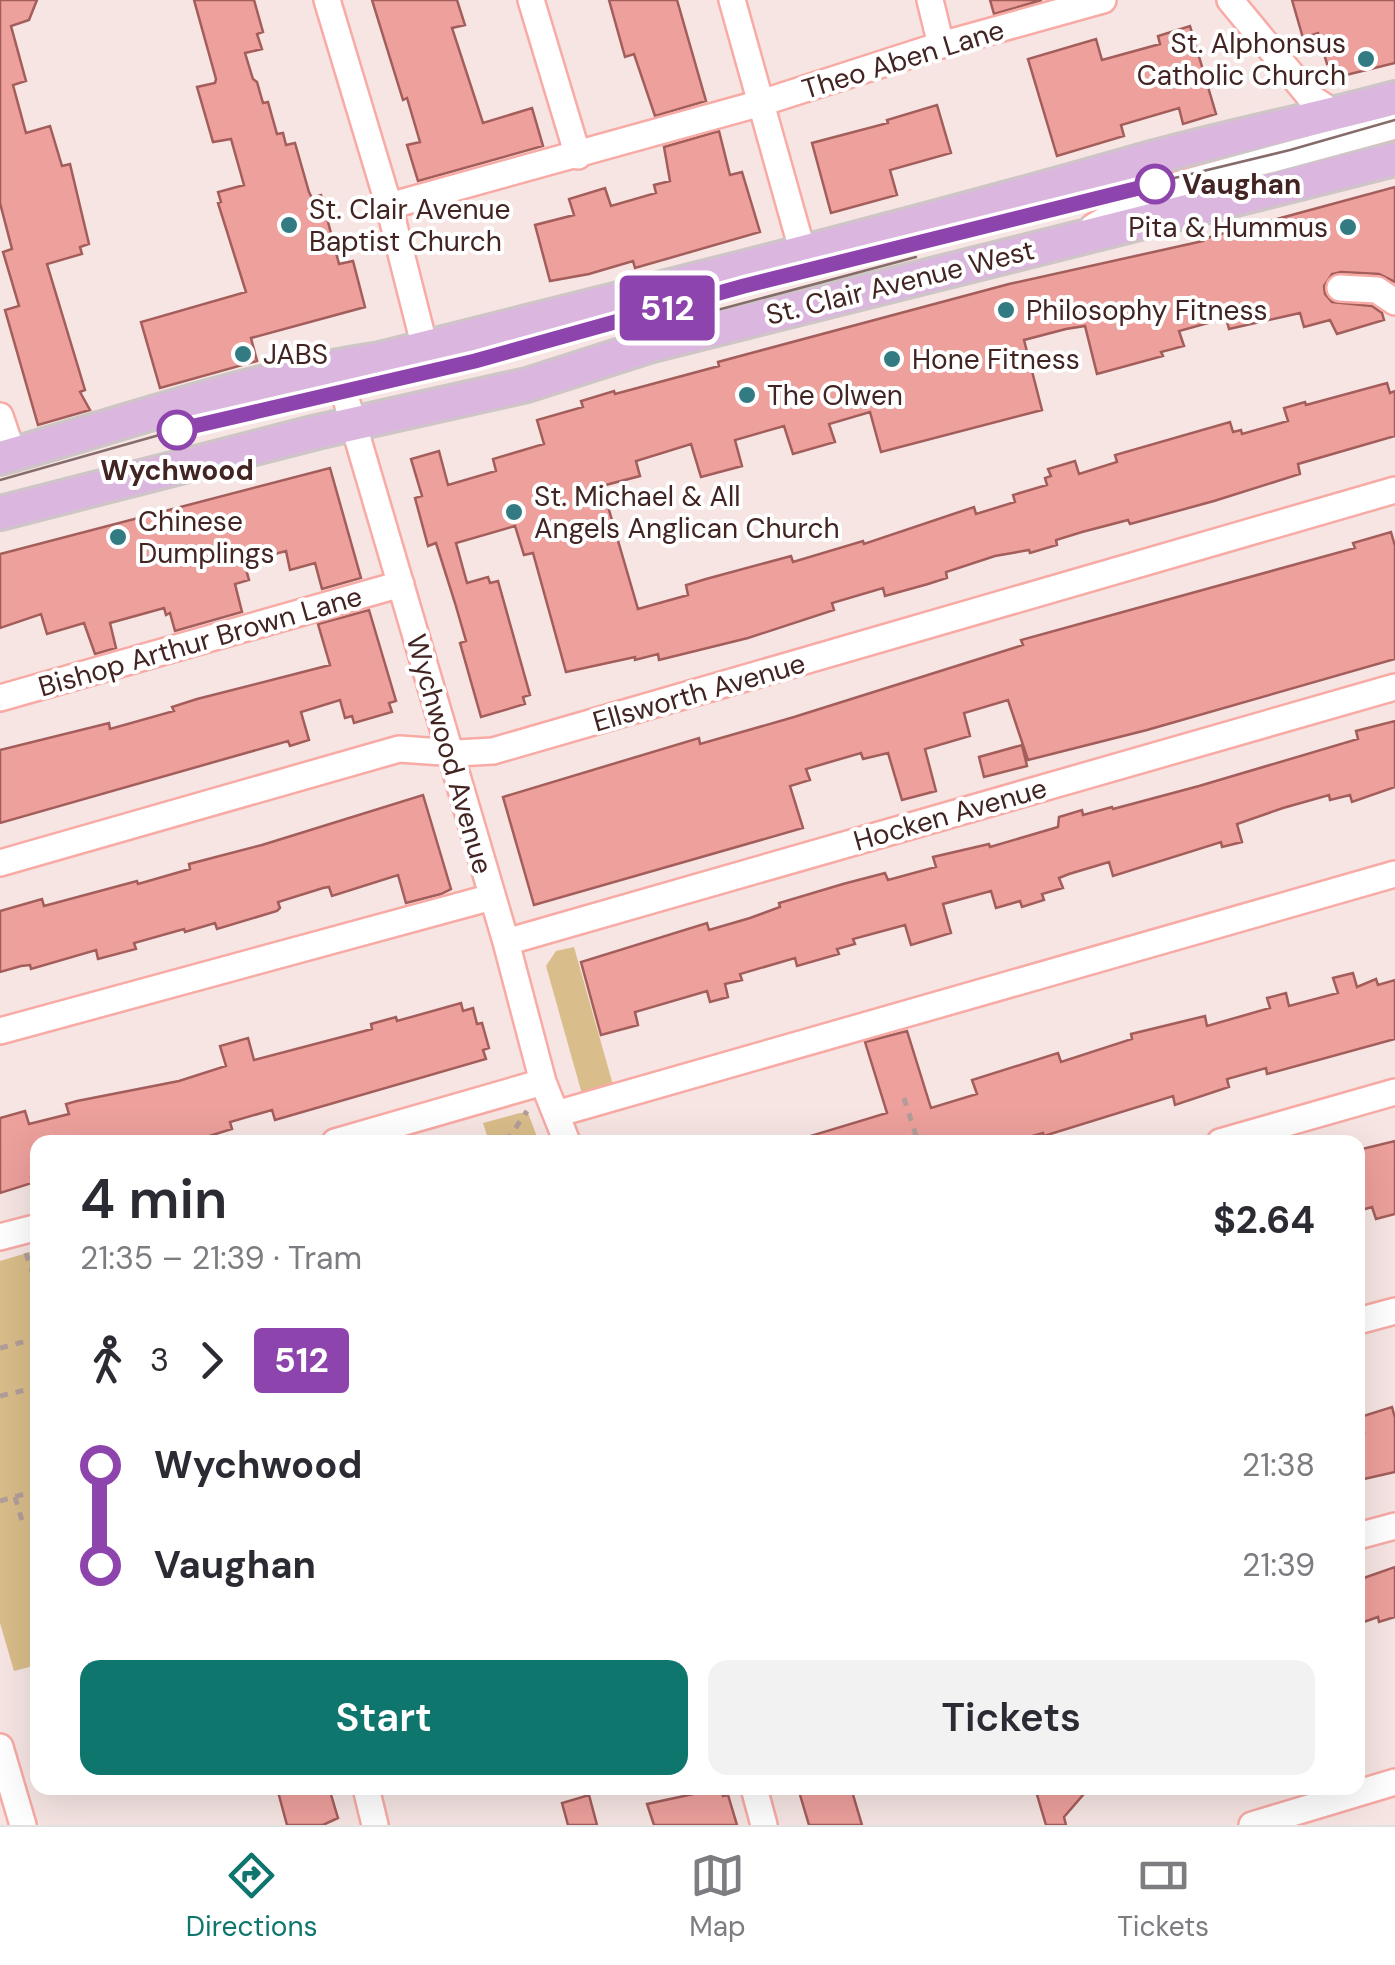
<!DOCTYPE html>
<html lang="en">
<head>
<meta charset="utf-8">
<style>
	body { margin:0; font-family:"DM Sans",sans-serif; background:#f2f2f3; color:#2b2b33; height:100vh; display:flex; flex-direction:column; font-size:38px; white-space:nowrap }
	* { box-sizing:border-box; margin:0 }
	p { font-size:32px; color:#7c7c81 }
	.icon { flex:none; width:55px; height:55px; fill:none; stroke:currentColor; stroke-width:2; stroke-linecap:round; stroke-linejoin:round }
	.map { position:relative; flex:1; overflow:hidden }
	.side { position:absolute; left:30px; top:1135px; width:1335px; height:660px; display:flex; flex-direction:column; background:#fff; border-radius:20px; box-shadow:0 10px 40px #0002 }
	.side>* { flex:none }
	.badge { padding:0 20px; border-radius:8px; font-size:35px; line-height:65px }
	.map>.badge { position:absolute; translate:-50% -50%; box-shadow:0 0 0 5px #fff }
	.legs { display:flex; align-items:center; gap:15px; height:110px; padding:0 50px; font-size:32px }
	.legs p { margin-inline-start:auto }
	.overview { display:flex; align-items:center; justify-content:space-between; height:170px; padding:0 50px }
	h1 { font-size:55px; font-weight:600; line-height:75px }
	.cta { display:flex; gap:20px; margin-top:auto; padding:20px 50px }
	.cta a { flex:1; height:115px; border-radius:20px; background:#0f766e; color:#fff; font-size:40px; font-weight:600; line-height:115px; text-align:center }
	.cta a+a { background:#f2f2f3; color:#2b2b33 }
	ul { padding:0 50px; list-style:none }
	li { display:flex; align-items:center; gap:35px; height:100px; font-size:38px }
	li i { display:grid; place-items:center; width:15px; height:100%; margin:0 12px; background:currentColor }
	li i::after { content:''; width:25px; height:25px; margin:-12px; border:8px solid; border-radius:50%; background:#fff }
	li p { margin-inline-start:auto }
	li:first-child i { background:linear-gradient(#0000 50%,currentColor 0) }
	li:last-child i { background:linear-gradient(currentColor 50%,#0000 0) }
	.tabs { display:flex; justify-content:space-around; align-items:center; height:140px; border-top:2px solid #e1e1e2; background:#fff; font-size:28px; color:#7c7c81 }
	.tabs a { display:grid; justify-items:center; gap:5px }
	.tabs .selected { color:#0f766e }
	.map>svg:first-child { display:block }
	.green { fill:#d9bd8a }
	.building { fill:#eda09c; stroke:#a35d5a; stroke-width:2.5 }
	.lines { fill:none; stroke-linecap:round; stroke-linejoin:round }
	.minor-casing { stroke:#f8aaa5; stroke-width:30 }
	.major-casing { stroke:#cec6c6; stroke-width:38 }
	.path { stroke:#b39d9b; stroke-width:5; stroke-dasharray:8 8; stroke-linecap:butt }
	.minor { stroke:#fff; stroke-width:25 }
	.major { stroke:#dbb7df; stroke-width:32 }
	.tram { stroke:#856c6a; stroke-width:2.5 }
	.line-1-casing { stroke:#fff; stroke-width:22 }
	.line-1 { stroke:#8e44ad; stroke-width:15 }
	.poi-dot { fill:#337b82; stroke:#fff; stroke-width:4 }
	.stop-1-dot { fill:#fff; stroke:#8e44ad; stroke-width:5 }
	.labels { text-anchor:middle; stroke-width:8; stroke-linejoin:round; paint-order:stroke }
	.poi-label { font-size:28px; fill:#422423; stroke:#fff; text-anchor:start }
	.street-label { font-size:28px; fill:#422423; stroke:#fff }
	.stop-label { font-size:28px; font-weight:bold; fill:#422423; stroke:#fff; text-anchor:start }
</style>
</head>
<body>
<div class="map">
<svg width="1395" height="1825" viewBox="0 0 1395 1825">
	<rect width="100%" height="100%" fill="#f6e5e3"/>
	<path class="green" d="M574,947L613,1085L582,1094L546,966L556,951Z
		M520,1113H528L539,1142H489L483,1123Z
		M37,1250V1665L14,1671L0,1623V1261Z"/>
	<path class="building" d="M0,0H37L29,20L11,26L26,81L13,85L26,133L50,126L62,166L70,164L89,244L80,247L82,254L47,264L85,390L80,392L90,410L38,425L5,310L19,306L3,252L12,249L0,203Z
		M194,0H254L263,32L257,34L262,49L245,53L253,79L257,82L263,103L268,102L277,134L283,133L286,145L295,143L309,192L312,198L321,195L339,264L353,261L365,307L251,338L257,361L160,388L141,322L246,292L218,203L221,202L218,192L244,185L231,139L213,142L197,87L215,83L216,79Z
		M372,0H457L465,25L452,28L483,123L532,108L543,146L418,181L407,145L420,142L407,98L403,100Z
		M609,0H677L706,101L655,116L634,54L625,57Z
		M990,0H1042L994,14Z
		M1292,0H1395V63L1338,77L1334,62L1327,64L1318,33L1303,38Z
		M1190,26L1216,114L1183,124L1179,108L1121,125L1124,136L1057,156L1028,59L1096,39L1102,60L1160,44L1158,36Z
		M937,105L951,153L890,170L897,195L831,213L812,143L888,123L887,120Z
		M719,131L730,175L742,172L760,232L635,268L633,261L589,274L550,281L535,225L574,215L569,199L605,188L611,206L656,193L654,185L670,181L664,147Z
		M1395,187V282L1379,274L1341,272L1332,274L1324,286L1325,294L1332,302L1372,306L1382,313L1384,320L1337,334L1330,320L1304,327L1300,313L1229,329L1226,318L1179,331L1184,346L1161,352L1163,356L1097,374L1085,326L1066,329L1024,340L1042,410L881,452L870,412L829,424L835,442L793,454L784,426L735,440L742,466L701,477L691,444L636,461L640,476L602,486L638,609L688,595L686,585L706,579L791,556L793,562L863,541L864,544L974,507L976,514L1015,502L1013,495L1047,485L1045,478L1051,476L1048,469L1075,461L1079,474L1117,462L1115,455L1230,422L1233,432L1241,430L1242,434L1288,421L1284,408L1305,402L1306,405L1387,383L1390,393L1395,391V436L1298,464L1300,474L1214,501L1130,524L1128,520L1082,532L1056,540L1057,545L1030,553L1029,550L995,556L946,572L947,578L928,584L885,596L883,588L832,603L834,610L748,638L659,660L658,654L635,660V657L566,672L533,553L524,555L515,526L456,543L467,583L488,577L490,583L498,581L530,695L523,697L525,704L481,717L460,643L466,641L455,603L436,543L428,546L415,498L422,496L411,459L439,451L448,485L496,471L493,459L544,444L537,420L583,407L581,401L614,391L615,394L719,366L718,362L755,352L1009,284L1203,241V239Z
		M330,468L361,578L322,589L315,563L290,570L286,551L244,562L249,580L235,584L242,612L175,631L170,613L166,615L164,608L110,623L116,648L95,654L84,623L47,634L41,614L0,628V554Z
		M1391,532L1395,546V659L1147,730L1028,760L1008,700L964,713L970,736L925,749L936,791L902,800L888,753L863,759L861,753L806,769L810,780L790,786L803,828L534,905L503,797L699,738L700,744L794,717L1023,645L1021,640L1355,548L1353,543Z
		M369,610L396,701L389,703L392,712L354,723L352,716L345,718L340,700L301,712L309,740L290,746L288,741L0,823V750L109,723L110,729L174,711L172,707L197,699L330,665L318,624Z
		M1395,721V787L1352,802L1350,795L1330,800L1329,795L1283,808L1237,824L1242,842L1222,847L1221,842L1113,876L1109,862L1069,874L1059,878L1063,888L1042,894L1044,900L1022,907L1020,901L996,908L991,891L943,904L951,933L911,945L905,925L853,939L855,944L837,949L839,954L797,966L795,958L740,974L742,980L725,984L728,997L710,1002L707,991L635,1012L638,1025L601,1035L581,962L707,923L709,930L750,918L780,907L779,903L843,884L885,873L888,880L936,867L933,857L989,844L990,847L1058,827L1059,817L1082,810L1083,815L1112,807L1113,809L1199,786L1358,739L1356,731Z
		M1022,745L1027,766L984,777L979,757Z
		M423,795L451,889L441,894L406,903L398,875L332,896L329,887L323,888L278,902L280,908L277,911L217,929L215,923L185,932L184,929L134,943L136,949L98,959L96,950L31,969L30,965L21,966L0,972V911L42,899L44,906L137,881L138,884L190,869L189,864L262,845Z
		M1353,973L1357,987L1376,979L1378,985L1395,980V1039L1267,1074L1266,1068L1227,1079L1229,1087L1175,1105L1173,1096L1044,1136L1043,1133L1011,1142H808L807,1137L887,1113L865,1042L907,1031L931,1108L977,1094L972,1080L1058,1053L1061,1062L1132,1039L1131,1034L1205,1016L1207,1026L1270,1008L1267,998L1286,993L1289,1006L1338,993L1333,978Z
		M461,1003L463,1011L473,1008L477,1024L482,1023L489,1048L483,1050L486,1059L275,1120L272,1110L230,1122L232,1129L190,1142H38V1175L31,1177L32,1183L0,1193V1118L25,1111L29,1124L69,1114L66,1104L77,1101L179,1081L226,1066L220,1046L248,1038L254,1060L372,1029L371,1024L396,1017L397,1021Z
		M1395,1141V1214L1376,1219L1372,1207L1358,1211V1150Z
		M1392,1407L1395,1418V1472L1364,1479L1358,1456V1435L1364,1433L1360,1417Z
		M1395,1567V1617L1379,1622L1378,1617L1358,1624V1580Z
		M277,1788H329L338,1818L323,1825H287Z
		M721,1788L723,1796L728,1795L737,1825H654L647,1804Z
		M798,1788H851L862,1825H809Z
		M1035,1788H1089L1064,1817L1066,1825H1046Z
		M589,1795L597,1825H568L562,1803Z"/>
	<g class="lines">
		<g class="minor-casing">
			<path id="minor" d="M327,0L389,206L425,348
				M531,0L578,156
				M732,0L803,253
				M930,0L941,45
				M1230,0L1310,97L1343,119
				M389,206L761,103L941,45L1103,0
				M1093,227L1154,191L1395,126
				M1340,288L1377,290L1395,302
				M336,365L506,942L543,1082L567,1142
				M0,416L13,454
				M0,698L401,584
				M0,863L399,749L457,753L493,751L1395,490
				M506,942L1395,687
				M0,1031L492,897
				M556,1114L1395,874
				M335,1142L543,1082
				M1220,1142L1395,1092
				M0,1237L38,1227
				M1358,1321L1395,1311
				M1358,1536L1395,1526
				M0,1747L23,1825
				M366,1788L375,1825
				M754,1788L764,1825
				M1252,1825L1395,1782"/>
		</g>
		<g class="major-casing">
			<path id="major" d="M0,458C126,423 250,378 380,359C633,295 886,234 1137,162C1222,138 1310,121 1395,98
				M0,513L317,432L527,385L652,345L1395,159"/>
		</g>
		<path class="path" d="M904,1098L918,1142
			M512,1142L510,1136L527,1111
			M26,1253L38,1290
			M0,1348L38,1338
			M0,1396L38,1387
			M15,1497L23,1524
			M0,1501L38,1490"/>
		<use href="#minor" class="minor"/>
		<use href="#major" class="major"/>
		<path class="tram" d="M650,328L916,257
			M0,480L177,430L342,389L475,361L744,286L976,226L1290,150L1395,120"/>
	</g>
	<g class="lines">
		<g class="line-1-casing">
			<path id="line-1" d="M177,430L475,361L744,286L1155,184"/>
		</g>
		<use href="#line-1" class="line-1"/>
	</g>
	<g class="poi-dot">
		<circle cx="1366" cy="59" r="10"/>
		<circle cx="289" cy="225" r="10"/>
		<circle cx="1348" cy="227" r="10"/>
		<circle cx="1006" cy="310" r="10"/>
		<circle cx="243" cy="354" r="10"/>
		<circle cx="892" cy="359" r="10"/>
		<circle cx="747" cy="395" r="10"/>
		<circle cx="514" cy="512" r="10"/>
		<circle cx="118" cy="537" r="10"/>
	</g>
	<g class="stop-1-dot">
		<circle cx="1155" cy="184" r="18"/>
		<circle cx="177" cy="430" r="18"/>
	</g>
	<g class="labels">
		<g class="poi-label">
			<text x="1346" y="53" text-anchor="end">St. Alphonsus<tspan x="1346" dy="32">Catholic Church</tspan></text>
			<text x="309" y="219">St. Clair Avenue<tspan x="309" dy="32">Baptist Church</tspan></text>
			<text x="1328" y="237" text-anchor="end">Pita &amp; Hummus</text>
			<text x="1026" y="320">Philosophy Fitness</text>
			<text x="263" y="364">JABS</text>
			<text x="912" y="369">Hone Fitness</text>
			<text x="767" y="405">The Olwen</text>
			<text x="534" y="506">St. Michael &amp; All<tspan x="534" dy="32">Angels Anglican Church</tspan></text>
			<text x="138" y="531">Chinese<tspan x="138" dy="32">Dumplings</tspan></text>
		</g>
		<g class="street-label">
			<text transform="translate(903 59) rotate(-17)" y="10">Theo Aben Lane</text>
			<text transform="translate(900 282) rotate(-14)" y="10">St. Clair Avenue West</text>
			<text transform="translate(200 641) rotate(-16)" y="10">Bishop Arthur Brown Lane</text>
			<text transform="translate(699 692) rotate(-16)" y="10">Ellsworth Avenue</text>
			<text transform="translate(450 754) rotate(74)" y="10">Wychwood Avenue</text>
			<text transform="translate(950 814) rotate(-16)" y="10">Hocken Avenue</text>
		</g>
		<g class="stop-label">
			<text x="1182" y="194">Vaughan</text>
			<text x="177" y="480" text-anchor="middle">Wychwood</text>
		</g>
	</g>
</svg>
<b class="badge" style="left:667px;top:308px;background:#8e44ad;color:#fff">512</b>
<section class="side">
<div class="overview"><div><h1>4 min</h1><p>21:35 – 21:39 · Tram</p></div><b>$2.64</b></div>
<div class="legs"><svg class="icon" aria-label="walk" viewBox="0 0 24 24"><circle cx="13" cy="4" r="2"/><path d="M13 8l-2 6 4 7M11 14l-3 7M7 12l3-4h3l4 4"/></svg>3<svg class="icon" aria-label="forward" viewBox="0 0 24 24"><path d="M9 5l7 7-7 7"/></svg><b class="badge" style="background:#8e44ad;color:#fff">512</b></div>
<ul>
<li><i style="color:#8e44ad"></i><b>Wychwood</b><p>21:38</p></li>
<li><i style="color:#8e44ad"></i><b>Vaughan</b><p>21:39</p></li>
</ul>
<div class="cta"><a>Start</a><a>Tickets</a></div>
</section>
</div>
<nav class="tabs">
<a class="selected"><svg class="icon" aria-label="directions" viewBox="0 0 24 24"><path d="M12 3l9 9-9 9-9-9zM9 14v-3h6M13 9l2 2-2 2"/></svg>Directions</a>
<a><svg class="icon" aria-label="map" viewBox="0 0 24 24"><path d="M3 6l6-2 6 2 6-2v14l-6 2-6-2-6 2zM9 4v14M15 6v14"/></svg>Map</a>
<a><svg class="icon" aria-label="tickets" viewBox="0 0 24 24"><path d="M3 7h18v10H3zM15 7v10"/></svg>Tickets</a>
</nav>
</body>
</html>
